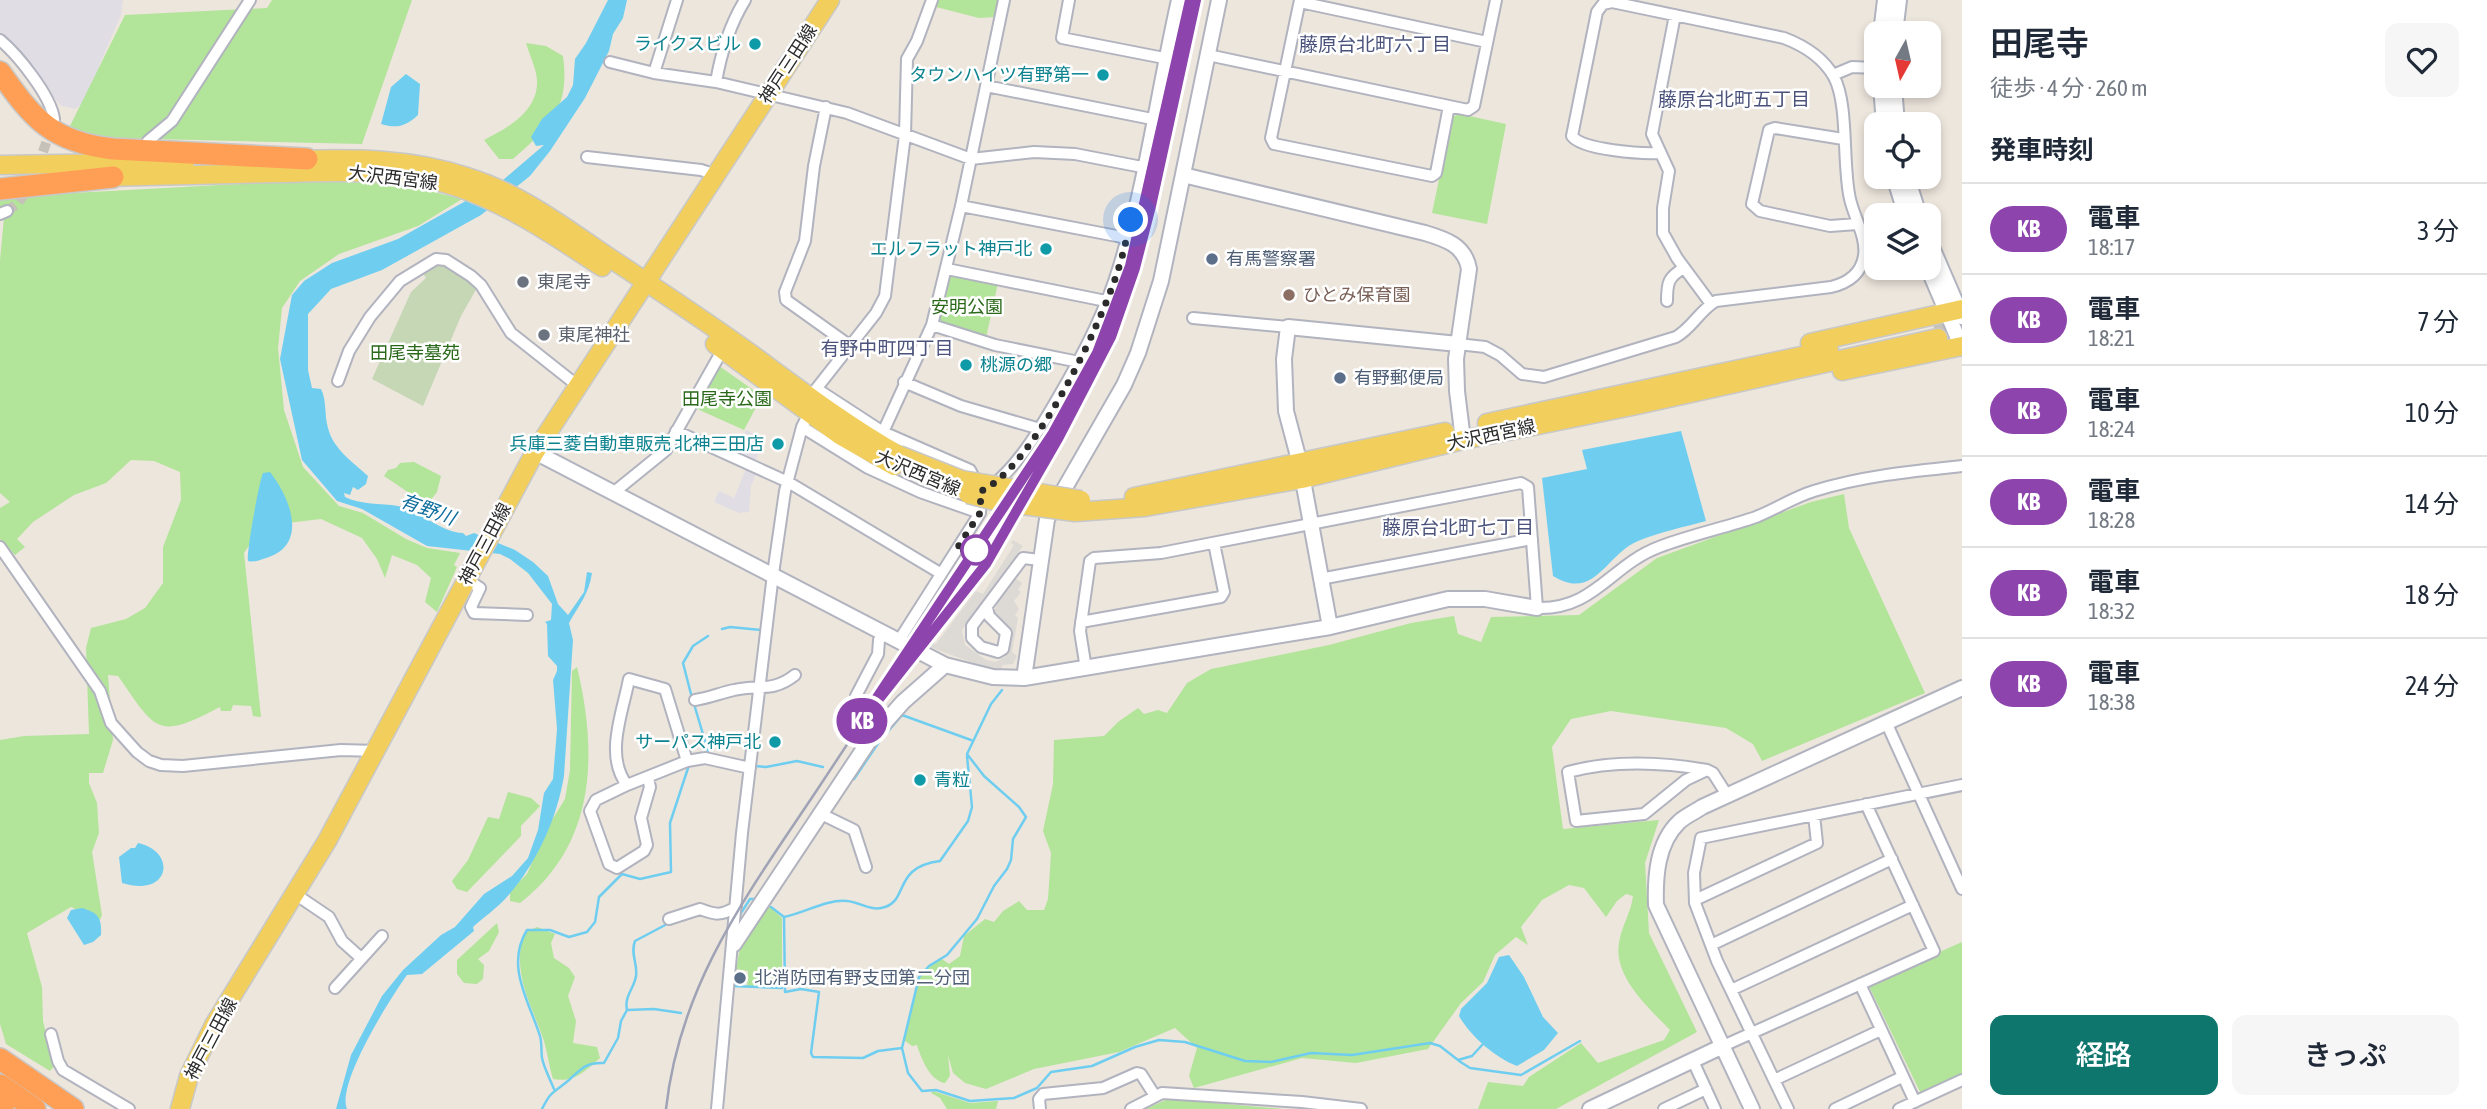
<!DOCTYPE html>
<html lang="ja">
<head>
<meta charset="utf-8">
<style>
	body { margin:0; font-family:"Asap Condensed","Noto Sans JP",sans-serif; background:#f6f6f7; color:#1f2937; height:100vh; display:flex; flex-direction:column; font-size:26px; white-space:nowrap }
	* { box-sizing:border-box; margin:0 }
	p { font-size:23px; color:#747a83 }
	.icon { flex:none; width:38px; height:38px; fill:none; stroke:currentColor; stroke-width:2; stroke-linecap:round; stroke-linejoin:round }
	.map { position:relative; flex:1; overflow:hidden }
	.sheet { display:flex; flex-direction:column; background:#fff; width:525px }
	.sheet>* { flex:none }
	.badge { padding:0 14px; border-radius:23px; font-size:24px; line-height:46px }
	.needle { width:46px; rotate:188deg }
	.fabs { position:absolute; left:1864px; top:21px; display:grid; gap:14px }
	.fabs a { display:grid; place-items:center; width:77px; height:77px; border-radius:14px; background:#fff; box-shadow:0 4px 10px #0003; font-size:35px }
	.you { position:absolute; width:35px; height:35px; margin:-18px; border:5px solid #fff; border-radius:50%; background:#1a73e8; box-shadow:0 0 0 10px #1a73e833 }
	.map>.badge { position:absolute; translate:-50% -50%; box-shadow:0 0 0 4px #fff }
	h2 { padding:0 28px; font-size:26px; line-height:63px }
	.round { display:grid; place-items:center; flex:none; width:74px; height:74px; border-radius:14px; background:#f6f6f7 }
	.overview { display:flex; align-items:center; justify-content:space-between; height:119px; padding:0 28px }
	h1 { font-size:33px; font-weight:600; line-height:52px }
	.primary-button { display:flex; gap:14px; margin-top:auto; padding:14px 28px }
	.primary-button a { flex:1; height:80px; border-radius:14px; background:#0f766e; color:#fff; font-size:28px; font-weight:600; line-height:80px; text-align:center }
	.primary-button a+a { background:#f6f6f7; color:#1f2937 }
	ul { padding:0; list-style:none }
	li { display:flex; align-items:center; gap:21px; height:91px; padding:0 28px; border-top:2px solid #e0e1e3 }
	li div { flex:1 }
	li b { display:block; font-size:26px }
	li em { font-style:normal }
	li .badge { min-width:77px; font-weight:700; text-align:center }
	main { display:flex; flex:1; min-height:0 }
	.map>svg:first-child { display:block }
	.industrial { fill:#e0dde5 }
	.green { fill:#b2e499 }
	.cemetery { fill:#c5d7b4 }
	.plaza { fill:#ddd9d4 }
	.water { fill:#6fcef0 }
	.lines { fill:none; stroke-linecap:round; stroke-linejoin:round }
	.stream { stroke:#6fcef0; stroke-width:2.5 }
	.minor-tunnel { stroke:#c6c1b9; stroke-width:10; stroke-dasharray:10 5; stroke-linecap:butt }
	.primary-tunnel { stroke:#c6c1b9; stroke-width:18; stroke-dasharray:18 9; stroke-linecap:butt }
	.minor-casing { stroke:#b1b3bf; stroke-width:14 }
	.tertiary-casing { stroke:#b1b3bf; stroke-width:18 }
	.primary-casing { stroke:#c8c8c8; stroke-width:21 }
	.motorway-casing { stroke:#c8c8c8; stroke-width:24 }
	.minor { stroke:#fff; stroke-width:10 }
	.tertiary { stroke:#fff; stroke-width:14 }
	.primary { stroke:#f2cf5d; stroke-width:18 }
	.motorway { stroke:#ff9f56; stroke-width:21 }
	.rail { stroke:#9fa3b5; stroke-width:2.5 }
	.primary-bridge-casing { stroke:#c8c8c8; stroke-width:21; stroke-linecap:butt }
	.primary-bridge { stroke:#f2cf5d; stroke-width:18 }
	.line-casing { stroke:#fff; stroke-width:16 }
	.line { stroke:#8e44ad; stroke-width:10 }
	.walk { stroke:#2b2b2b; stroke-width:7; stroke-dasharray:0 12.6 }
	.culture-dot { fill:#0f9aa8; stroke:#fff; stroke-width:2.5 }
	.service-dot { fill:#5c6f8a; stroke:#fff; stroke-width:2.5 }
	.worship-dot { fill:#6b7280; stroke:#fff; stroke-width:2.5 }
	.education-dot { fill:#8d6e63; stroke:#fff; stroke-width:2.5 }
	.stop-dot { fill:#fff; stroke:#8e44ad; stroke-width:3.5 }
	.labels { text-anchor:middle; stroke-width:5; stroke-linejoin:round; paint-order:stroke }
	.culture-label { font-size:18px; fill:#0d838f; stroke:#fff; text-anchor:end }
	.street-label { font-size:18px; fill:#2b2b2b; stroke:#fff }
	.service-label { font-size:18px; fill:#4e5e75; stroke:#fff; text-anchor:start }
	.worship-label { font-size:18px; fill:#5b616d; stroke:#fff; text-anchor:start }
	.education-label { font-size:18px; fill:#785e54; stroke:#fff; text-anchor:start }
	.park-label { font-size:18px; fill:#2a691a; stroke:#fff }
	.neighbourhood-label { font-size:19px; fill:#4b537c; stroke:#fff }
	.water-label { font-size:19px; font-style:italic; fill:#0c6c9d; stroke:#fff }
</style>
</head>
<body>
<main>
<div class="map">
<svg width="1962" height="1109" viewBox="0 0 1962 1109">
	<rect width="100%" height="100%" fill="#ede6dd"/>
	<path class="industrial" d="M0,0H123L121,15L99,66L96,94L75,109L60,105L6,38L0,34Z
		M746,430L765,439L755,461L737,453Z
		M746,469L756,474L751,486L749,512L739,513L714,502L719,491L734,498Z"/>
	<path class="green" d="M272,0H412L362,144L113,138L68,130L125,15L267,8Z
		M938,0H999L995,17L979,18L936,7Z
		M526,43L546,46L563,56C570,108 551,126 513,159H499L484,140C508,128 538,111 537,81C537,70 529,54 526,43Z
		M1460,114L1506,124L1487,224L1432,213L1452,117Z
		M291,181L381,183L418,188L462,199L418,226L339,254L300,281L282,308L278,348L284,410L303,467L339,506L363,513L406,539L427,548L460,553L454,565L457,567L437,612L425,602L431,578L417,565L392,555L385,578L377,559L362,538L321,519L262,526L244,553L261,717L253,716L251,706L233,705L231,711H221L220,707C156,741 156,730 118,676L108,675L113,740L103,773H89V783L97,803L99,833L92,852L102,915L100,920L71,907L27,933L42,987L43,1021L54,1066L50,1071L6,1044L0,1024V740L24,736L89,734L86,648L91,628L126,619L145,608L163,583V547L181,500L180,472L154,461L131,460L106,483L74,495L33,522L17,539L25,547L15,555L0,539V508L10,502L0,493V260L5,207H0V197Z
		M953,274L998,283L986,338L944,326L938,320L948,278Z
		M719,366L762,396L744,430L695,408Z
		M414,462L441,476L437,492L427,505L384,476L388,470L396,468L400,463Z
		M1844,494L1849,528L1925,693L1762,761L1753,744L1726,728L1611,711L1571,719L1552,747L1563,829L1659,820L1645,863L1649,933L1697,1032L1556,1109H1478L1488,1082L1523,1086L1529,1077L1581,1043L1598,1063L1664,1040L1670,1030C1650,1009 1613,977 1619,943C1621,927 1631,913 1633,896L1626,894L1617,901L1606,917L1584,888L1569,885L1542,900L1521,927L1528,945L1516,937L1495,955L1483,982L1461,1003L1428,1049L1356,1063L1302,1058L1194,1088L1189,1076L1197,1048L1175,1028L1119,1052L1034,1069L986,1089L965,1083L953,1073L948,1055L950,1076L945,1083C930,1081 921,1058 917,1045L912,1046L904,1040L919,977L929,966L942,959L949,964L960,956L964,936L985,919L994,922L1003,911L1019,901L1027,910H1044L1048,899L1051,853L1043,831L1053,784L1054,740L1104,736L1118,722L1138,708L1144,714L1158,710L1167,713L1187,683L1211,669L1329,645L1411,623L1454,616L1458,634L1481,642L1491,617L1579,615L1657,558L1811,502Z
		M577,667C598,754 596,845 520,903L510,901V891L527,874L547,828L565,799L570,770L572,671Z
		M508,792L531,798L540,806L521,826V836L467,892L457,889L452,881L468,860L488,817L499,819Z
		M769,906L782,918V987H747L748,971L736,969L740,948Z
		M497,923L499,932L489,951L478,959L484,965L483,979L477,984L464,983L457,974V960Z
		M537,927L555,934L551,943L554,958L569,968L575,977L568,996L576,1021L573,1043L597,1047L600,1058C585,1071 575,1083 553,1079C549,1067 548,1054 544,1041C532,1005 511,973 524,933Z
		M1962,942V1076L1921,1094L1868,984Z
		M933,1091L970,1103L998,1101L996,1109H947L940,1098L931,1093Z
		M1168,1099L1283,1109H1145Z"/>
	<path class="cemetery" d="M435,262L446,265L478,286L461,316L423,406L372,379L411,292L426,278L423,273Z"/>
	<path class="plaza" d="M1013,540L1023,546L962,630L965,645L986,660L996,662L1005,657L1011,631L994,612L1001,595L1015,578L1022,583L1018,590L1021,592L1014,601L1019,609L1015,615L1018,618L1012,652L1017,656L1013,664L1003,665L1000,670L990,669L930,647L933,643L936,644L976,591L983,594L1014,545L1011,543Z"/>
	<path class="water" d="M608,0H627L623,18L613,34L609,51L585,98L550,151L530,176L481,215L382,270L331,289L308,314V370L312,388L321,389C327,401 324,415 328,428C333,449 353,462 368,476L366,484L358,490L353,487L350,495L344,493L345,497C360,505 381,503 398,506C421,510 439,532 463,533L466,536L474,533L515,550L533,562L548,576L558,604L568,615L584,592L587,572L592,573C589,594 579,605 569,623L573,640L564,776C557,819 536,865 506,898C496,909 484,917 473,927L474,931L422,974L407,975C391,997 336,1084 347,1109H336L351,1055L382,996L403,970L441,935L455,927L484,894L512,876L528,858L538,830L544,793L553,779L557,729L553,680L557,671V666L548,656L547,624L545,622L551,620L552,604L528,573L510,559L500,554L427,546L362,509L337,501L302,460L280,359L292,295L304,281L332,263L398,239L503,180L544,145L536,146L531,137L542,119L567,97L573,85L575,59L586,43Z
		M406,74L420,84L418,115C406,126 397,129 381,124L391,87Z
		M1681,431L1706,521C1684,527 1660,532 1638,541C1606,554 1595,602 1553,576L1542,478L1587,469L1582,450Z
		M270,472C289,496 309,543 269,557C262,559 255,563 248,561C246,553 260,478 263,473Z
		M138,843C177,851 171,898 122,883L119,857L131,848H135Z
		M82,908C98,913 102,917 101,935L93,942L84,945L67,918L71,910Z
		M1509,955L1524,977L1543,1017L1558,1033L1544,1050L1517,1066C1496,1058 1471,1037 1459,1016L1461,1009L1487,983L1499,957Z"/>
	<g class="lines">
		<path class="stream" d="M722,629L730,627L761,630
			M1002,690L991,704L967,754L984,776L1019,807L1026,817L1013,839L1011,860L1007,869L994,886L977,919L947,955L929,966L919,977L902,1048L908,1073L922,1091L936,1090L970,1101L1014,1098L1037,1088L1051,1072L1092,1066L1135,1047L1159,1040L1185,1042L1245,1061L1271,1062L1311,1053L1352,1055L1430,1043L1440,1046L1458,1060L1472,1056L1483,1044
			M692,698L683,663L693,646L708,636
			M694,704L708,751
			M754,766L766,767L797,761L823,767
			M854,779L879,742L902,715L971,740
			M771,907L784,917L785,992L801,989L819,992L811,1053L813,1057L863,1058L878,1051L902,1048
			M739,916L750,899H757
			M784,917C805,913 826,899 847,901C860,902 871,912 885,907C909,899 893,867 940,861L968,821L972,807L967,756
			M733,986L782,988
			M627,1010C624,996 634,989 636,976C638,964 630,954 635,941L669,923
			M1459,1061L1470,1068L1521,1075L1580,1041
			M554,1089C550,1079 544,1068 542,1058C541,1050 542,1043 540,1036C529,1001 505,966 527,930H550L569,937L587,932L595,922L599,897L622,874L640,879L671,872L670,823L689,765
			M542,1109C552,1089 554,1093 569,1080C581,1069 586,1062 604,1063L618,1038L621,1021L627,1010L654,1009L681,1013"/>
		<path class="minor-tunnel" d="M38,166L52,126
			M7,211L17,204L29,188"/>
		<path class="primary-tunnel" d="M1934,328L1962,322"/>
		<g class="minor-casing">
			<path id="minor" d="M1069,0L1062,38L1164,58
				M1300,0L1271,138L1274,144L1432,176L1436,173L1449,106
				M1300,2L1487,42
				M1675,15L1652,134L1669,171L1663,208V233L1677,258L1711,304
				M0,40C18,55 51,96 54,119
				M1208,55L1468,110L1474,106L1496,0
				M610,62L654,73L716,82L847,113L971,159L1034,152L1075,154L1142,167
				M654,73L677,0
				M1833,75L1852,67L1876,68
				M716,82C721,53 729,26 745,0
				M986,86L1152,119
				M826,107L814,166L805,241L785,292L786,300L849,345
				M1843,139L1775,128L1769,130L1752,204L1760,211L1830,226L1857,224
				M148,141L172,121L250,0
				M587,157L701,170L716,175
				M961,206L1127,238
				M0,214L7,211
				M947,269L1106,301
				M1667,301C1667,283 1668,277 1684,268
				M1193,318L1288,327
				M932,325L995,345L1079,362
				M1458,344L1485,347L1500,355L1522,374L1544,377L1676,337C1692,328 1700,310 1716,301L1831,287C1848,283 1861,274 1864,256C1867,238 1854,217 1850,199C1842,165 1849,105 1834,77C1823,57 1805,46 1784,38L1612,2L1603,4L1597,12L1572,136C1582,150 1642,154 1660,153
				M338,381L349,351L370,317L400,281L436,259L446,260L471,276L481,285L511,333L578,386
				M904,382L961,406L1040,429
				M817,389L883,432L970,470L981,491L980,513L898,642
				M809,398L876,313L885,296L905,135L907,59L917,41L932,0
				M802,427L868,468L920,492L980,513
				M676,431L788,482L940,573
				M883,432L932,325L961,206L1004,0
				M992,486C1019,464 1038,432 1056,401C1081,359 1105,314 1119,266C1145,180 1157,88 1177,0
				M613,493L666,450L723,349
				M0,547L100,691L111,723L137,752L149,761L161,765L183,766L341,750L377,751
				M466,579L480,588L471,607L474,613L527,615
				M1320,579L1532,539
				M987,608L989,616L1006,633L1003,649L998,652L981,647L972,638V626L1023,558L1040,560
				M1081,622L1221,597L1224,592L1214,543
				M1086,669L1080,631L1090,561L1094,558L1161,553L1521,483L1528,487L1537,608C1594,610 1611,565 1659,547C1690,535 1724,528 1756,517C1776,509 1794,497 1814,491C1861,476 1913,471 1962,466
				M856,696L878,654L879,640L884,634
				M695,700C709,698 720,693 734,690C759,684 772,693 795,675
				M1886,722L1962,889
				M687,761L665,689L629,679C623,712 604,755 627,785L687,761L705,758L750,768
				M1707,770L1686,780L1644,814L1576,821L1568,772C1613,760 1661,762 1707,770L1713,773L1727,795
				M627,785L596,800L590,811L609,864L617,868L644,851L647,845L641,818L650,787L648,778
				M819,813L854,830L866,867
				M295,894L329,917L342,941L361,958
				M1695,900L1817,843L1814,815
				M669,919L700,909C716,915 721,916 736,907
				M1711,945L1892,859
				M1860,984L1915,1102
				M335,988L382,936
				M1731,990L1913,905
				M51,1034L58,1061L63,1070L129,1109
				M1723,1046L1934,951L1866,804
				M1693,1061L1715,1109
				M1774,1080L1881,1030
				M717,1109L742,833L773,574L785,491L802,427L809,413
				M1040,1109L1039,1099L1043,1094L1103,1088L1137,1073L1141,1074L1155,1096
				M1131,1109L1162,1093L1302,1102L1361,1109
				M1664,1109L1706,1089
				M1788,1109L1717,961L1695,903L1694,873L1701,838L1962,785
				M1835,1109L1902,1077
				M1899,1109L1962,1080"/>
		</g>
		<g class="tertiary-casing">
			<path id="tertiary" d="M1881,33L1885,0
				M1895,33L1899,0
				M1881,86L1884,124
				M1894,86L1897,124
				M1183,175L1425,233C1445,239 1465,245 1469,269L1456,359L1457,391L1463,440
				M1894,177L1906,215
				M1907,177L1919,215
				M1928,238L1962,317
				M1928,268L1962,348
				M535,452L945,665L993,677L1024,678L1330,627L1300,464L1286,411L1284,359L1288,327L1458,344
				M1330,627L1448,599H1485L1537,608
				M1024,678L1047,519L1124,385L1138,353L1161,281L1219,0
				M734,944L871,738L903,702L945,665
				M1590,1109L1723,1046
				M1752,1109L1656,905C1655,877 1657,843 1679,822C1685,816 1695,812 1702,807L1962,688"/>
		</g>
		<g class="primary-casing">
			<path id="primary" d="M294,160C353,158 411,158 467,177C520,193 564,227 610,258C657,289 704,320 750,353C799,389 846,425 899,455
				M0,165L185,162
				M100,177C161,176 221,174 282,173C341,172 401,168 457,187C510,205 556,237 602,267
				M1810,343L1962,309
				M715,344L841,436L894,466
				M1842,371L1962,346
				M1487,423L1829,350
				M1134,497L1445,432
				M1075,512L1145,507L1302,479L1463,440L1637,405L1938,338
				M180,1109L189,1076L214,1025L327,841L535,452L830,0"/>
		</g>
		<g class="motorway-casing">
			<path id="motorway" d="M0,72C33,119 52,142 113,149L307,159
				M0,189L113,177
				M0,1059L73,1109
				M0,1085L35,1109
				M0,1107L3,1109"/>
		</g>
		<use href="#minor" class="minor"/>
		<use href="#tertiary" class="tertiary"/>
		<use href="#primary" class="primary"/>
		<use href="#motorway" class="motorway"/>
		<path class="rail" d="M973,555L1038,456
			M986,564C1033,484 1086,402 1119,315C1157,216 1174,104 1196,0
			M922,647L969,586
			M666,1109C680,982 749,892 817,790C867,714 917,638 967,563"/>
		<g class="primary-bridge-casing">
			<path id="primary-bridge" d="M899,455L962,480L1081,500
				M968,494L999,502L1075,512"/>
		</g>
		<use href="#primary-bridge" class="primary-bridge"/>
	</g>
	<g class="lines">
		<g class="line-casing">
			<path id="line" d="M1190,0L1130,266L1097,353L1053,433L860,723L986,564L1059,437L1111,337L1135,268L1151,206L1196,0"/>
		</g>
		<use href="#line" class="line"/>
		<path class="walk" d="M976,550H956L980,513L981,491C1034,467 1102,323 1119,267C1124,251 1127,236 1131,220"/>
	</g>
	<g class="culture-dot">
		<circle cx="755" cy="44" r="7"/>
		<circle cx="1103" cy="75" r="7"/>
		<circle cx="1046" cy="249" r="7"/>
		<circle cx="966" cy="365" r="7"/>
		<circle cx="778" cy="444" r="7"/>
		<circle cx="775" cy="742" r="7"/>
		<circle cx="920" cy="780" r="7"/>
	</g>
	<g class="service-dot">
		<circle cx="1212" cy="259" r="7"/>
		<circle cx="1340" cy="378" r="7"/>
		<circle cx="740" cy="978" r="7"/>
	</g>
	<g class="worship-dot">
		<circle cx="523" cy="282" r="7"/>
		<circle cx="544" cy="335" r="7"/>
	</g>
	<circle class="education-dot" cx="1289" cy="295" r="7"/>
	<circle class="stop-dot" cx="976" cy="550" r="14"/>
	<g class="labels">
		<g class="culture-label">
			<text x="741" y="50">ライクスビル</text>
			<text x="1089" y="81">タウンハイツ有野第一</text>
			<text x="1032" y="255">エルフラット神戸北</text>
			<text x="980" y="371" text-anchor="start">桃源の郷</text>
			<text x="764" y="450">兵庫三菱自動車販売 北神三田店</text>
			<text x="761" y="748">サーパス神戸北</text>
			<text x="934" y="786" text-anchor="start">青粒</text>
		</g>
		<g class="street-label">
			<text transform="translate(788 64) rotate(-57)" y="6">神戸三田線</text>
			<text transform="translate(393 178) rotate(7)" y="6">大沢西宮線</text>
			<text transform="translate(1491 435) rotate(-12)" y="6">大沢西宮線</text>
			<text transform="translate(918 473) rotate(23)" y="6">大沢西宮線</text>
			<text transform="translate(485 544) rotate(-62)" y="6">神戸三田線</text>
			<text transform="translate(211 1039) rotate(-62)" y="6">神戸三田線</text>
		</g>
		<g class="service-label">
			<text x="1226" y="265">有馬警察署</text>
			<text x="1354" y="384">有野郵便局</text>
			<text x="754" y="984">北消防団有野支団第二分団</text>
		</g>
		<g class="worship-label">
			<text x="537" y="288">東尾寺</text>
			<text x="558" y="341">東尾神社</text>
		</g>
		<g class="education-label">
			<text x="1303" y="301">ひとみ保育園</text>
		</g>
		<g class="park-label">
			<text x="967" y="313">安明公園</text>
			<text x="415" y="359">田尾寺墓苑</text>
			<text x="727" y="405">田尾寺公園</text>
		</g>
		<g class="neighbourhood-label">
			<text x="1375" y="51">藤原台北町六丁目</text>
			<text x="1734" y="106">藤原台北町五丁目</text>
			<text x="887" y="355">有野中町四丁目</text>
			<text x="1458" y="534">藤原台北町七丁目</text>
		</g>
		<g class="water-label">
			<text transform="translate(428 509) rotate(20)" y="7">有野川</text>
		</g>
	</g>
</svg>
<div class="fabs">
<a><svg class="needle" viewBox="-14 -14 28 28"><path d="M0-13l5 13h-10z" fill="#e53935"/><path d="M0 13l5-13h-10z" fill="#747a83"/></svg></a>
<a><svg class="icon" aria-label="locate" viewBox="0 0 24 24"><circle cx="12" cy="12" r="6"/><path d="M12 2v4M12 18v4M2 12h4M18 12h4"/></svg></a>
<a><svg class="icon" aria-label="layers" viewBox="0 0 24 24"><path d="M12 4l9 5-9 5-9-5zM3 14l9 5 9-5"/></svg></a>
</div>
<div class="you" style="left:1131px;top:220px"></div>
<b class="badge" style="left:862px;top:721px;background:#8e44ad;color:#fff">KB</b>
</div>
<section class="sheet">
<div class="overview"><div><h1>田尾寺</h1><p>徒歩 · 4 分 · 260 m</p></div><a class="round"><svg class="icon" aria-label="heart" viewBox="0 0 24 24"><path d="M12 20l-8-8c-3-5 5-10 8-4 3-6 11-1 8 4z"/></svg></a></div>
<h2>発車時刻</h2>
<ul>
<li><span class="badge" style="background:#8e44ad;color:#fff">KB</span><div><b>電車</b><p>18:17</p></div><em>3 分</em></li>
<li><span class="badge" style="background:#8e44ad;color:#fff">KB</span><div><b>電車</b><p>18:21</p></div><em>7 分</em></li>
<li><span class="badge" style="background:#8e44ad;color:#fff">KB</span><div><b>電車</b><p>18:24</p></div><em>10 分</em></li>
<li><span class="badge" style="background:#8e44ad;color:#fff">KB</span><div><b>電車</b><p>18:28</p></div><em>14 分</em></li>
<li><span class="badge" style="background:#8e44ad;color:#fff">KB</span><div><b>電車</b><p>18:32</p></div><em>18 分</em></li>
<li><span class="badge" style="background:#8e44ad;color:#fff">KB</span><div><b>電車</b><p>18:38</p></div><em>24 分</em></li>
</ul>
<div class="primary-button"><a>経路</a><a>きっぷ</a></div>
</section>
</main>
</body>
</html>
